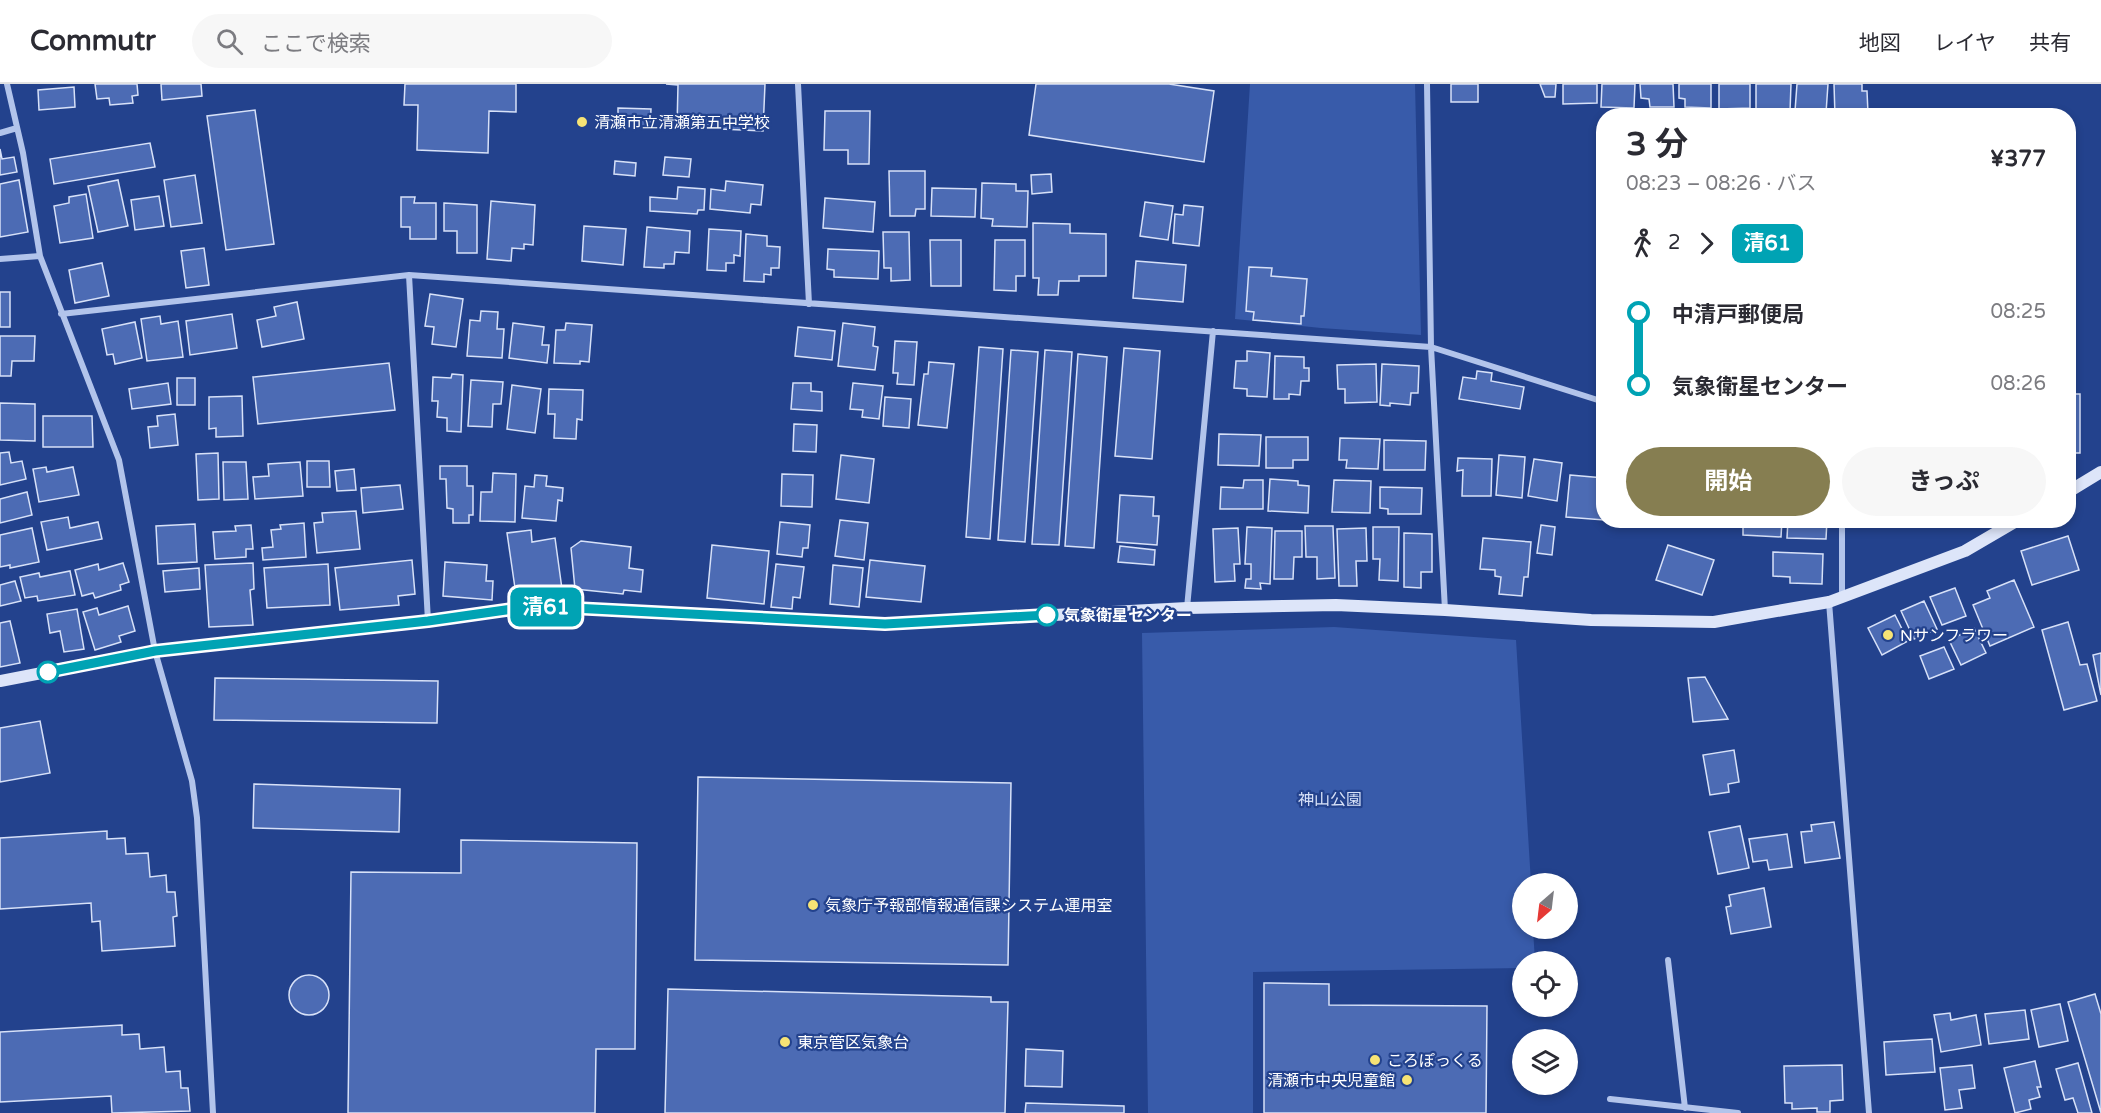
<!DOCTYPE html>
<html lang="ja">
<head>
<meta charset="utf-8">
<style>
	body { margin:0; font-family:"Varela Round","Noto Sans JP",sans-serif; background:#f7f7f7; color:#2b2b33; height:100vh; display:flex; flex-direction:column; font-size:22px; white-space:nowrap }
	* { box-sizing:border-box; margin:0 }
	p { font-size:20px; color:#7c7c81 }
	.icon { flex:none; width:33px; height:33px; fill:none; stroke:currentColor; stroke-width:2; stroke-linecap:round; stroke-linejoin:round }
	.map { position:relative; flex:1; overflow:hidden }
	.drawer { position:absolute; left:1596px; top:24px; width:480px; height:420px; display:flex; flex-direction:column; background:#fff; border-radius:24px; box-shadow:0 3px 9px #0003 }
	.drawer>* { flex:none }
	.badge { padding:0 12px; border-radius:9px; font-size:21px; line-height:39px }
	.needle { width:39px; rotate:208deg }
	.buttons { position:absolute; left:1512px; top:789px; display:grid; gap:12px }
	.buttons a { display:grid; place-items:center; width:66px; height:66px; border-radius:50%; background:#fff; box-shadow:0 3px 9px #0003; font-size:30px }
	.map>.badge { position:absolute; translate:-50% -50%; box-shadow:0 0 0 3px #fff }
	.legs { display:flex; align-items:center; gap:9px; height:66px; padding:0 30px; font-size:20px }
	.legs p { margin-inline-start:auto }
	.overview { display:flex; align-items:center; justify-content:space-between; height:102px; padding:0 30px }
	h1 { font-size:33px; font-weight:700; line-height:45px }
	.primary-button { display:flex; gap:12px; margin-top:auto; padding:12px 30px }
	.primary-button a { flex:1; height:69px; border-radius:36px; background:#867e51; color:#fff; font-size:24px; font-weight:700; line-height:69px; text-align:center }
	.primary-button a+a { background:#f7f7f7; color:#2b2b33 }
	ul { padding:0 30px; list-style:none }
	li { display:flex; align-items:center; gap:21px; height:72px; font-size:22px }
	li i { display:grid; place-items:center; width:9px; height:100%; margin:0 8px; background:currentColor }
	li i::after { content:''; width:15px; height:15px; margin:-8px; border:4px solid; border-radius:50%; background:#fff }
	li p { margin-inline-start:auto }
	li:first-child i { background:linear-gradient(#0000 50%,currentColor 0) }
	li:last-child i { background:linear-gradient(currentColor 50%,#0000 0) }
	header { display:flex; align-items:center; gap:36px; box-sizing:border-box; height:84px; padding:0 30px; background:#fff; border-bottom:2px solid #e1e1e2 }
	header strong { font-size:28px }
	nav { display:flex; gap:33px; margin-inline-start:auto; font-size:21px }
	.search { width:420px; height:54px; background:#f7f7f7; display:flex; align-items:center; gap:15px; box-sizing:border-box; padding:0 21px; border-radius:33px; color:#7c7c81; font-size:22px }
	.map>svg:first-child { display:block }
	.green { fill:#385baa }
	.building { fill:#4c6bb4; stroke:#d7e1f8; stroke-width:1.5 }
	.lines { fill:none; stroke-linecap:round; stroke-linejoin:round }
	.street { stroke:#b2c4eb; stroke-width:6 }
	.secondary { stroke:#dde5f9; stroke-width:12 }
	.line-1-casing { stroke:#fff; stroke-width:14 }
	.line-1 { stroke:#00a3b4; stroke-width:9 }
	.poi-dot { fill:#f6e375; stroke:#23428d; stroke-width:2 }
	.stop-1-dot { fill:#fff; stroke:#00a3b4; stroke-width:3 }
	.labels { text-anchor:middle; stroke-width:4.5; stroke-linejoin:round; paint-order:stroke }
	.poi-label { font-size:16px; fill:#fff; stroke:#23428d; text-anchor:start }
	.stop-label { font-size:16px; font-weight:bold; fill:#fff; stroke:#23428d; text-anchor:start }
	.park-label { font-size:16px; fill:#d7e1f8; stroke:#23428d }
</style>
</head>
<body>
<header>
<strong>Commutr</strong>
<div class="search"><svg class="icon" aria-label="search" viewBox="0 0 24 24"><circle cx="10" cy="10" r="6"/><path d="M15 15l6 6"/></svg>ここで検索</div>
<nav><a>地図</a><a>レイヤ</a><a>共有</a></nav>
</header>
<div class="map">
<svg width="2101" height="1029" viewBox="0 0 2101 1029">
	<rect width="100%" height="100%" fill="#23428d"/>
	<path class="green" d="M1250,0H1415L1421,251L1321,244L1235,235Z
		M1334,543L1516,556L1531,799L1522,800V844L1533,845L1535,877L1522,878V884L1253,888V1029H1148L1142,549Z"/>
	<path class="building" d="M95,0H137L138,11L132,12L133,19L110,21L109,14L97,15Z
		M161,0H201L202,12L162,16Z
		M405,0H516V28L489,27L488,69L417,66L418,21H404Z
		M666,0H765L763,47L677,43L678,1Z
		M1036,0H1169L1214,7L1204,78L1029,51Z
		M1451,0H1478V18H1451Z
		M1540,0H1556L1555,13H1545Z
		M1563,0H1597V19L1563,20Z
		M1602,0H1635L1634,24L1601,23Z
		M1640,0H1673L1674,23H1650L1649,15L1641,14Z
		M1679,0H1711V24L1685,23V15L1679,14Z
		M1719,0H1750V24L1719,25Z
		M1756,0H1791L1790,28L1756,27Z
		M1797,0H1828L1826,29L1795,27Z
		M1834,0H1862V7H1867L1868,29L1835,32Z
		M74,3L75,23L39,26L38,6Z
		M618,24L651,25L650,44L618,43Z
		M255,26L274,160L226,166L207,32Z
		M825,27H870L869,80H848V66H824Z
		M150,59L155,83L54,100L50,75Z
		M0,65L2,75L14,73L17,88L0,91Z
		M665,73L691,75L689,93L663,91Z
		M615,77L636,79L635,92L614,90Z
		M889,87H925V125H916L915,132H890Z
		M1051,90L1052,108L1032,110L1031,91Z
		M195,91L202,139L171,143L164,96Z
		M19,96L28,148L0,153V100Z
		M118,96L128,142L98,148L88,102Z
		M726,97L763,101L761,121L751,120L750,129L710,125L711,105L725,107Z
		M982,99L1016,100V107H1028L1027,143L992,142L993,135L981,134Z
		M678,103L705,105L704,126H698L697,130L650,127V113L677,115Z
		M932,104L976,105L975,133L931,132Z
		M86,110L93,154L60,159L54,122L69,119V113Z
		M159,112L164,142L135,146L131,116Z
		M401,113H415L414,119H436V155H410V143H401Z
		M825,114L875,118L873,148L823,144Z
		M491,117L535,121L533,161L524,160V165L512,164L511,177L487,175Z
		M1145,118L1173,122L1168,156L1140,152Z
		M444,119L477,121V169H457V147H444Z
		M1184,121L1203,123L1199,162L1173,159L1175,130L1183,131Z
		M1033,139L1070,140V149L1106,150V192H1079V197H1059L1058,211H1038L1039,194H1033Z
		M584,142L626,145L623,181L582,177Z
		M647,143L690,147L689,169L675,168L674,180H664V184L644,183Z
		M709,145L741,147L740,172L734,171V179H726V187L707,186Z
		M883,148H909L910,196L891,197V184H884Z
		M746,150L767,152V162L780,163L779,184H771V191L764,190V198L744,197Z
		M930,156H961V202H931Z
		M995,156H1025V192H1016V207L994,206Z
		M204,164L209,201L186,204L181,167Z
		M828,165L879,167L878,195L834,193V186L827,185Z
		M1136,177L1186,181L1183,218L1133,214Z
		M102,179L109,212L75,219L69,186Z
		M1249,183L1272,184L1271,192L1307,195L1304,232H1301V240L1253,236L1254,228L1246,227Z
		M0,208H10V243H0Z
		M430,210L463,215L456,263L432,260L434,243L425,242Z
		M297,218L304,255L262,263L257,236L276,232L274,223Z
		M481,227L498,228L497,245H504L502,274L467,272L470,236L480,237Z
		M232,230L237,264L190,271L186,237Z
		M160,232L161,240L178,237L183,273L147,277L141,235Z
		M135,238L142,274L115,280L113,270L107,271L102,245Z
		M513,239L544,243L542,261H549L547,279L509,274Z
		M566,239L592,241L589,278L580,277V280L554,279L556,246H565Z
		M843,239L875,243L873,262L878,263L875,286L838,282Z
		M798,243L835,247L832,276L795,272Z
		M0,252H35L34,277H12L11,292H0Z
		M895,257L917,258L914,301L897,300L898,289H893Z
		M979,263L1003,265L990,455L966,453Z
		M1124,264L1160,267L1152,375L1115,372Z
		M1011,266L1038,268L1025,458L998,456Z
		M1045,266L1072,268L1059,461L1032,460Z
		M1247,267L1270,269L1267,313L1247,312V305L1234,304L1236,277H1247Z
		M1078,270L1107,273L1094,464L1065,462Z
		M1275,272L1304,273V284H1309V297H1301L1300,311L1289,310V315H1274Z
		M929,278L954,280L947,344L918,341L924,290H928Z
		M389,279L395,326L258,340L253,293Z
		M1376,280L1377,318L1345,319V305H1338L1337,281Z
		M1382,280L1419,282L1418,309H1411L1410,321L1390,319V322L1380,321Z
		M1477,287L1492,289L1491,297L1524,303L1520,325L1459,315L1463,293L1476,295Z
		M452,290L463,291L461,348L447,347V334L437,333L438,317H432L433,293L451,294Z
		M177,294H195V321H177Z
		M471,296L503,298L501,320H493L492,343L468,342Z
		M168,299L171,320L132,325L129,305Z
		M793,299H811V307L822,308V327L791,325Z
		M853,299L883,302L879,335L862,333L863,326L850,325Z
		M512,301L541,305L535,349L507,345Z
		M549,305L583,306L582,336L577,335L576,355L554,354L555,330H548Z
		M2068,310H2080V369H2068Z
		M242,312L243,352L216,353V344L209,345V313Z
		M885,313L911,315L909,344L883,342Z
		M0,319L35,320V357L0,356Z
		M175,330L178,361L150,364L148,343L158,342L157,332Z
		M43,332H92L93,363H43Z
		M794,340L817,341L816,368L793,367Z
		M1219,350L1261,351L1259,382L1218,381Z
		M1266,353H1308V376H1293V384H1266Z
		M1340,354L1380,355L1378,385L1346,384L1347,376H1339Z
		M1384,356L1426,357L1425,386H1384Z
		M9,368L11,379L22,377L26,395L0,401V369Z
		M218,369L219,415L198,416L196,370Z
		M841,371L874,375L869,419L836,415Z
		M1499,371L1525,373L1522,414L1496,411Z
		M1458,374L1492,375L1491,412H1462L1463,386L1457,387Z
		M1534,375L1562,379L1557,417L1528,412Z
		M307,377H329L330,403H307Z
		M223,378H246L248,415L224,416Z
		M300,378L303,412L255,415L253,393L269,392L268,380Z
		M440,382H467V402H473V431H469V439H453V425L447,424L446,395H440Z
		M46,383L47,388L73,383L79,411L39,418L33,385Z
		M354,385L356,406L337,407L335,387Z
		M493,389L516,390L515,438L480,437L481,408H492Z
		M782,390L813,391L812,423L781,422Z
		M535,391L547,392L546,402L563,404L562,417L558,416L556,437L522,434L525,402L534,403Z
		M1570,391L1604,394V436L1566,433Z
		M1270,395L1298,397V401L1309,402L1308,429L1268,427Z
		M1244,396H1263V425H1220L1221,403L1243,404Z
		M1334,396L1371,397L1370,429L1332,428Z
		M400,401L403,425L363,429L361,404Z
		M1380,403L1422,404L1421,430H1388V425L1380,424Z
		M27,408L32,431L0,439V415Z
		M1120,411L1154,413L1153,432H1159L1157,461L1117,458Z
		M356,427L360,465L317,469L314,439L323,438L322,429Z
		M68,433L70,444L98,438L102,455L47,466L41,438Z
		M840,436L868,439L864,476L835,472Z
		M1609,436H1665L1664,442Z
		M1743,436H1782L1781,453L1743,451Z
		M1788,436H1827L1826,455L1787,454Z
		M780,438L810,441L808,464H803L802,473L777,470Z
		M304,439L306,473L263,476L262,464L273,463L271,446L281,445L280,441Z
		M195,440L197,478L158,480L156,442Z
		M251,441L253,465H246V473L215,475L213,448L236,447L235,442Z
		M1541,441L1555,443L1552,471L1537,469Z
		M1305,442H1333L1335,494L1317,495V473H1306Z
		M1247,443L1272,444L1270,500L1260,499L1261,505L1245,504L1246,495H1251V480H1245Z
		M1373,443H1399L1398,497L1379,496L1380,475H1373Z
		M32,444L39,478L10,484V481L0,483V451Z
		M1238,444L1240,480H1234L1235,497L1215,498L1213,445Z
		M1366,444L1367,477H1356L1357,502H1339L1337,445Z
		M531,446L532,458L555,454L562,505L516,511L507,449Z
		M1275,447H1302V473H1294L1293,495H1274Z
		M1404,449L1432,450V488H1421V504L1404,503Z
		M2068,452L2079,486L2032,501L2021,467Z
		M1483,454L1531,458L1528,493H1524L1522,512L1499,510L1501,493L1495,492V486L1480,485Z
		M581,457L631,463L629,484L643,486L641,508L624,506L623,510L575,505L571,464Z
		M712,461L769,467L764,520L707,514Z
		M1668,461L1714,476L1702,511L1656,496Z
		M1120,462L1155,466L1154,481L1118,478Z
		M1773,468L1823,470L1822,500L1790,499V493L1773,492Z
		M412,476L415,510L398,512L399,521L340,526L335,484Z
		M870,476L925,482L921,518L866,513Z
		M445,478L487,481L486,497H493L492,516L443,512Z
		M123,479L129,498L120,501L121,506L95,514L93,509L82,512L75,486L98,480L99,486Z
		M253,479L254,505L250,506L253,541L209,543L205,481Z
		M328,480L330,521L267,524L264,484Z
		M776,480L804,483L800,514L793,513L792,525L771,523Z
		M833,481L863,484L859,523L830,520Z
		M199,484L200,505L165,508L163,487Z
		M70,487L75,511L38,517L37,512L25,514L20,493L39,489L40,493Z
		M2014,496L2034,543L1990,562L1973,521L1990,514L1987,507Z
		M15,497L21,517L0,522V501Z
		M1955,504L1966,532L1942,541L1930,513Z
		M1924,517L1937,545L1914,555L1901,527Z
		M128,522L135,547L119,552L121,558L95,566L83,528L97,524L99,531Z
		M77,525L84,565L64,568L60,547L50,549L47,530Z
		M1895,531L1908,557L1882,571L1868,544Z
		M10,537L20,579L0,583V539Z
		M2068,538L2080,581L2087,580L2097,617L2064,626L2042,546Z
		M1974,544L1986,569L1961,581L1949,556Z
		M1944,563L1954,585L1929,595L1920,572Z
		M2101,569V611L2093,571Z
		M1705,593L1728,635L1693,638L1688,594Z
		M215,594L438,597L437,639L214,636Z
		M40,637L50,689L0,698V644Z
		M1734,666L1739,698L1728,700L1729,708L1710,711L1703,671Z
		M698,693L1011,699L1008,881L695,876Z
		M254,700L400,705L399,748L253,744Z
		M1834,738L1840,774L1805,779L1801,748L1812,747L1811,741Z
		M1740,742L1749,784L1718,790L1709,748Z
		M107,747V755L125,754L126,770L148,769L150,793L166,791L167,808H175L177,832L173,833L175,862L102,867L100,837L92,838L91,819L0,825V754Z
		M1787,750L1792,783L1769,786L1767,776L1753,778L1749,755Z
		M461,756L637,759L635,965H596L595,1029H348L351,788L461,789Z
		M1764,804L1771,843L1731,850L1726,823L1731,822L1729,811Z
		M289 911a20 20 0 1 1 40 0a20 20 0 1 1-40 0Z
		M1264,899L1329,900V921L1487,922L1486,1029H1264Z
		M668,905L991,913V918H1008L1005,1029H665Z
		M2095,910L2101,930V1029L2068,918Z
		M2060,920L2068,957L2039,963L2031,926Z
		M2025,926L2029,955L1989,960L1985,930Z
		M1950,929L1951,936L1976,931L1981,961L1941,968L1934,931Z
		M122,941V951L139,950L140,965L164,963L166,988L180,987L181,1004H188L190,1027L112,1029L111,1012L0,1018V948Z
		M1932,955L1935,988L1886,991L1884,958Z
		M1026,965L1063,967L1062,1003L1025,1002Z
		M2035,977L2041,1003H2037L2040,1013L2029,1016L2031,1025L2015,1029L2004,984Z
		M2078,979L2092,1029H2078L2073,1014L2065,1016L2056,985Z
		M1842,981L1843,1016L1830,1017V1028H1817V1024L1792,1025V1019H1785L1784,982Z
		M1972,981L1975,1004L1959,1006L1962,1024L1945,1026L1940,984Z
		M1026,1019L1124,1022V1029H1025Z"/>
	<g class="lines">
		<path class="street" d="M7,0L23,69L40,172L119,376L155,567L192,697L197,734L213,1029
			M798,0L809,220
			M1427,0L1431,263L1445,526
			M0,49L17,44
			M0,175L40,172
			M409,191L428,537
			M61,230L409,191L1431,263L1604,318
			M1842,513V436
			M1829,518L1869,1029
			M1187,524L1213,247
			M1668,876L1685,1024
			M1610,1015L1738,1029"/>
		<path class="secondary" d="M2068,408L2101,388
			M0,597L155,567L428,537L534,522L885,540L1187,524L1336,521L1445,526L1591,536L1714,538L1829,518L1965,467L2018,436"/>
	</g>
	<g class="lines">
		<g class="line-1-casing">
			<path id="line-1" d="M48,588L155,567L428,537L534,522L885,540L1047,531"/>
		</g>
		<use href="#line-1" class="line-1"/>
	</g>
	<g class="poi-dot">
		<circle cx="582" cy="38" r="6"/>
		<circle cx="1888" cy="551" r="6"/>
		<circle cx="813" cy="821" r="6"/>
		<circle cx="785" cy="958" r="6"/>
		<circle cx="1375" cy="976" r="6"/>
		<circle cx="1407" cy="996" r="6"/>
	</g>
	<g class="stop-1-dot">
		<circle cx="1047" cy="531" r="10"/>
		<circle cx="48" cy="588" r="10"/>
	</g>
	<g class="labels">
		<g class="poi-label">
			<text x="594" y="44">清瀬市立清瀬第五中学校</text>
			<text x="1900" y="557">Nサンフラワー</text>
			<text x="825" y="827">気象庁予報部情報通信課システム運用室</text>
			<text x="797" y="964">東京管区気象台</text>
			<text x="1387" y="982">ころぽっくる</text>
			<text x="1395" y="1002" text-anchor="end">清瀬市中央児童館</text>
		</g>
		<g class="stop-label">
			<text x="1064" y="537">気象衛星センター</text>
		</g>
		<g class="park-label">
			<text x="1330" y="721">神山公園</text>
		</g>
	</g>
</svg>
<div class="buttons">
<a><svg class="needle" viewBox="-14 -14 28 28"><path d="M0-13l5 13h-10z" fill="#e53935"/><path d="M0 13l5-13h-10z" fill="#7c7c81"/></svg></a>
<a><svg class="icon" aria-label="locate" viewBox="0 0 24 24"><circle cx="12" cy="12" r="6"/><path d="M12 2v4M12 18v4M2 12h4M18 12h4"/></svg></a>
<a><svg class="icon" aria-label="layers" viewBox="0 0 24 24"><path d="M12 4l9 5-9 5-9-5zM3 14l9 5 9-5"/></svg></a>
</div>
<b class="badge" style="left:546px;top:523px;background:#00a3b4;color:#fff">清61</b>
<section class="drawer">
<div class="overview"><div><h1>3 分</h1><p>08:23 – 08:26 · バス</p></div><b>¥377</b></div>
<div class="legs"><svg class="icon" aria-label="walk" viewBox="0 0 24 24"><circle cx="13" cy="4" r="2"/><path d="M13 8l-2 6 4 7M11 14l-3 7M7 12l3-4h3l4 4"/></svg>2<svg class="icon" aria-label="forward" viewBox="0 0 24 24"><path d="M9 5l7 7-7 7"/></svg><b class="badge" style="background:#00a3b4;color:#fff">清61</b></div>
<ul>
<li><i style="color:#00a3b4"></i><b>中清戸郵便局</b><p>08:25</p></li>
<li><i style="color:#00a3b4"></i><b>気象衛星センター</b><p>08:26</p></li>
</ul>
<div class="primary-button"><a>開始</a><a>きっぷ</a></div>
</section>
</div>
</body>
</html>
